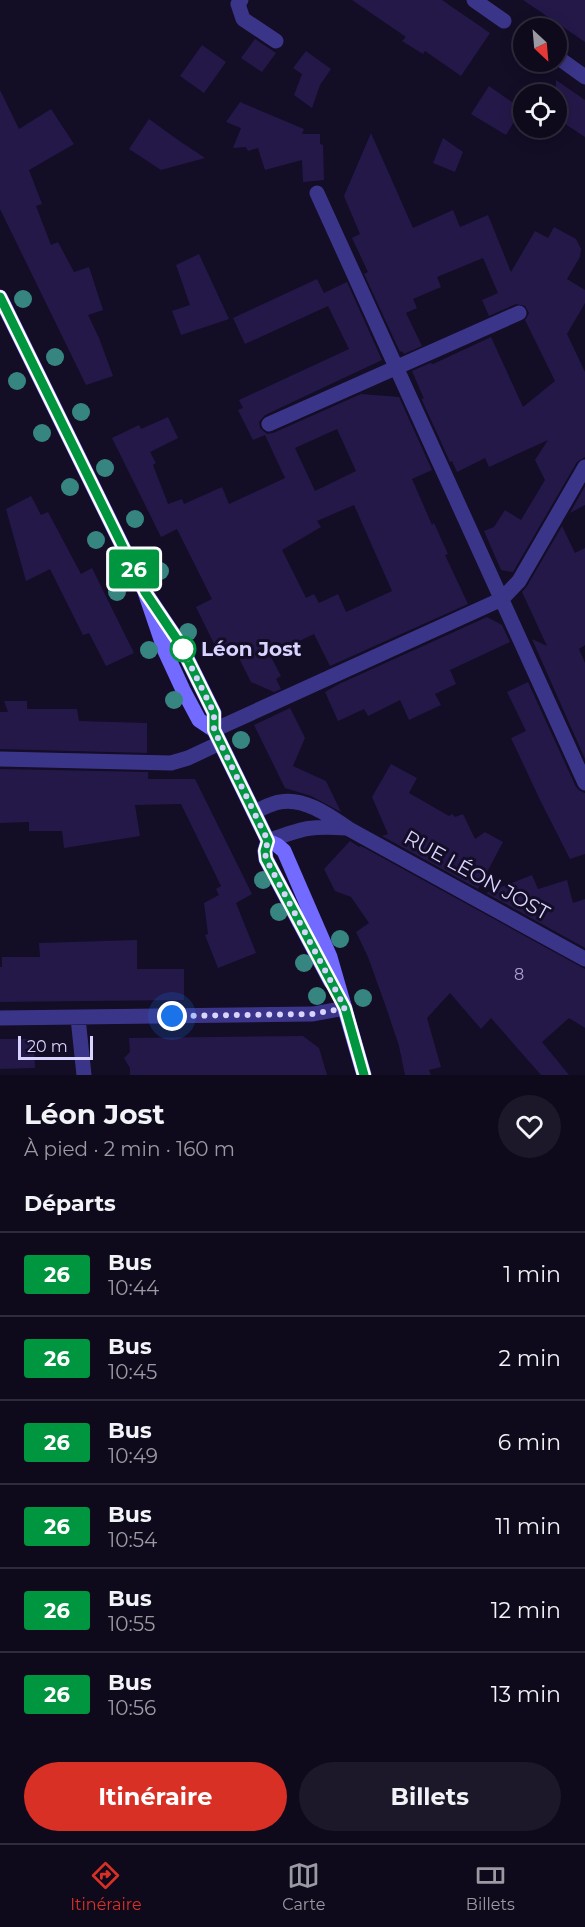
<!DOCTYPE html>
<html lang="fr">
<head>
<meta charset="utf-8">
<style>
	body { margin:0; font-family:Montserrat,sans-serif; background:#1c1829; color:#f1f3f6; height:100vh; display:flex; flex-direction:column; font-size:22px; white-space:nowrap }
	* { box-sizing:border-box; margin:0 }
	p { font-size:20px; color:#9b9aa3 }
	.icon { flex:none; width:33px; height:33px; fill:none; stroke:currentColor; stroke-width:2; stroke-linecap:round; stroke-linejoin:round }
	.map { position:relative; height:1075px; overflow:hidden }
	.side { display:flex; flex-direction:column; background:#0e0a1c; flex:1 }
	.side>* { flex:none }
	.badge { padding:0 12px; border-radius:4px; font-size:21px; line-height:39px }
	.needle { width:39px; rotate:154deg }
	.controls { position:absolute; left:513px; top:18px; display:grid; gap:12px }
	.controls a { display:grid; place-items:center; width:54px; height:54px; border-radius:50%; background:#0e0a1c; box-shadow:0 3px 15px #0003,0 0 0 2px #2e2b3b; font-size:30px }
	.scale { position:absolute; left:18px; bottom:15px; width:75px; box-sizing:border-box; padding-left:6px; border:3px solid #d9d3ff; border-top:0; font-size:16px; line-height:21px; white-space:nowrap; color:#d9d3ff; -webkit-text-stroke:4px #130d26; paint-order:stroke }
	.you { position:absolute; width:30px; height:30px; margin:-15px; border:4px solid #fff; border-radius:50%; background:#1a73e8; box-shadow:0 0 0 9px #1a73e833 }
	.map>.badge { position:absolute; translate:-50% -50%; box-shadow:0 0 0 3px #fff }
	h2 { padding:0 24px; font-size:22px; line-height:54px }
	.round { display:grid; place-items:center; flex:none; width:63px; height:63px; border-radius:32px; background:#1c1829 }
	.head { display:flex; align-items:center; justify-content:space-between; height:102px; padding:0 24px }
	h1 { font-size:28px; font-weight:700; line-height:45px }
	.action { display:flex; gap:12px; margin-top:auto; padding:12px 24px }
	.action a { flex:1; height:69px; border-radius:36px; background:#d93025; color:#fff; font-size:24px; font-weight:700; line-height:69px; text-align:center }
	.action a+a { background:#1c1829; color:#f1f3f6 }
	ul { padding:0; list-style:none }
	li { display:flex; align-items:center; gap:18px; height:84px; padding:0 24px; border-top:2px solid #2e2b3b }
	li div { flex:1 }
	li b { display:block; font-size:22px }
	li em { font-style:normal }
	li .badge { min-width:66px; font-weight:700; text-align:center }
	.dock { display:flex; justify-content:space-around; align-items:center; height:84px; border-top:2px solid #2e2b3b; background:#0e0a1c; font-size:16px; color:#9b9aa3 }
	.dock a { display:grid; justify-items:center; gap:3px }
	.dock .on { color:#d93025 }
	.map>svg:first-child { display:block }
	.building { fill:#241849; fill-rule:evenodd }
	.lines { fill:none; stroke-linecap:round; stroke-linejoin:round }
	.minor { stroke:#3b3589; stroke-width:15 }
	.secondary { stroke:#736aff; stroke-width:15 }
	.tree { fill:#378580 }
	.line-casing { stroke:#fff; stroke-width:14 }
	.line { stroke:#009640; stroke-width:9 }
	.walk { stroke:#d9d3ff; stroke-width:6; stroke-dasharray:0 10.8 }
	.stop-dot { fill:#fff; stroke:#009640; stroke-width:3 }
	.labels { text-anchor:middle; stroke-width:6; stroke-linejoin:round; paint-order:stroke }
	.number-label { font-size:16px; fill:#aca4d2 }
	.stop-label { font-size:20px; font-weight:bold; fill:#d9d3ff; stroke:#130d26; text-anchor:start }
	.street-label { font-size:20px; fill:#d9d3ff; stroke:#130d26 }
</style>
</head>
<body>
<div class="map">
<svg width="585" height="1075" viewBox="0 0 585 1075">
	<rect width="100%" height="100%" fill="#130d26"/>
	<path class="building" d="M352,0H442L490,33L461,76L425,51L423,54L402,41L406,37Z
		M523,0H585V42Z
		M255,39L276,53L262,72L241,58Z
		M202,45L226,62L204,93L180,76Z
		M306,51L331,69L320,85L312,108L294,95L302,74L293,68Z
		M556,80L585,100V137L556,118Z
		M489,86L522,109L506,135L471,114Z
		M0,90L19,129L51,109L74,144L29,170L42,204L36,206L51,245L58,242L74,272L89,267L103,310L88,315L99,338L113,376L86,385L0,209Z
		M240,102L304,129L302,134H320V144L323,145L324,180L303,182L302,160L265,170L258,148L248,151L246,147L233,148L241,128L226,122Z
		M149,119L178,140L205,158L161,170L129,149Z
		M371,133L413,228L453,210L460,227L488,215L511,272L535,231L548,238L554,227L576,239L581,249L580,257L567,279L585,290V303L567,334L585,372V457L577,462L513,572L501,570L484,531L494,527L505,510L521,520L545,480L535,460L548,440L489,467L485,458L457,472L452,461L450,462L421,398L424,399L412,371L430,363L433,364L491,337L523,407L555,381L525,320L529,313L525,306L516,304L489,316L482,300L498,293L483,258L437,277L441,287L413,299L417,308L406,313L422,346L404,354L402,351L400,352L364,274L368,272L352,238L360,234L344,196Z
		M443,138L463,152L455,172L433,163Z
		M199,254L229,319L181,335L172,311L190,305L176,265Z
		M317,279L324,293L347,282L382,360L265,415L259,422L260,428L267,434L273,433L361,394L399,397L432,470L412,479L432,525L434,523L448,554L445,555L468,604L330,666L314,634L270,655L281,676L276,679L281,689L274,692L251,682L235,650L220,656L196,607L212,599L177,529L161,537L112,438L139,425L141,429L168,417L178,438L150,452L156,463L153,465L168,504L182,499L184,504L222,487L229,504L285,478L265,435L253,440L238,410L243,408L239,400L349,349L328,306L245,344L233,318ZM337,429L356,471L315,491L295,448ZM354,505L392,591L346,612L338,594L319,603L314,594L306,598L282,550L321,527L317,521Z
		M585,486V505L570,513Z
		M31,496L41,515L48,512L81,574L92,568L134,653L106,666L89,633L83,635L50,569L26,581L6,509Z
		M562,526L575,553L585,548V645L579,649L585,663V759L532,639L547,646L522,592L527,586Z
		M487,617L502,625L510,642L450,670L456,684L435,694L441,705L409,720L400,700L368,716L364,709L338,721L325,692L339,684Z
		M528,682L576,787L580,791L585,793V854L570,859L541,802L511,738L526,731L507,692Z
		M4,701H27V709H77L79,721L147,723V753L0,749V712H8Z
		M290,708L305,738L293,766L326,781L341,812L311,796L285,788L254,725Z
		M391,764L417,778L409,793L449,816L452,814L455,817L463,814L475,839L485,832L503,842L478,889L382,836L388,834L372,797Z
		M0,769L148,772V779H195L252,894L236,903L256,953L218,968L205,935L208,934L204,903L219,895L216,889L221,886L181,804L135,805L140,836L64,848L62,831H29V822L0,823Z
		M350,841L359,847L361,846L585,969V1028L569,1018L542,1042L569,1075H541L491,1018L481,1029L450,993L427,1018L441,1067L429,1070L431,1075H405L399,1046L387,1010L368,957L356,932L369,923L351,897L335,891L324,869Z
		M532,875L538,889L567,880L573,903L585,899V948L486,893Z
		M137,940V969H184V1000L0,1002V967H2V957H40L39,943Z
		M303,1036L319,1048L327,1075H130V1068L124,1058L130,1052L129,1038Z
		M0,1039H34L35,1068L0,1069Z"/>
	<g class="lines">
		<path class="minor" d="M241,0L238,4L243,19L276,41
			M474,0L504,21
			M560,59L585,77
			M317,193L585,783
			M269,424L519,313
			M214,730L502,599L519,581L585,467
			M0,759L171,763L188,758L220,743
			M254,812C262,809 271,803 280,802C304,797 330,816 349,829L585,959
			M268,841C301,829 311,825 346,828
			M0,1018L313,1014L345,1008
			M78,1018L84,1075"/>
		<path class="secondary" d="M0,297L145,592L165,651L183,690L199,720L214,730
			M145,592L180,644L214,713V730L268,841L277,845L284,851L330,957L364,1075
			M268,841L265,851L266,859L331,982"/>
	</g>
	<g class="tree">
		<circle cx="23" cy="299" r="9"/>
		<circle cx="55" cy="357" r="9"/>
		<circle cx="17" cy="381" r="9"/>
		<circle cx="81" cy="412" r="9"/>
		<circle cx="42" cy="433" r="9"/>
		<circle cx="105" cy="468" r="9"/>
		<circle cx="70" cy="487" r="9"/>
		<circle cx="135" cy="519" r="9"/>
		<circle cx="96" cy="540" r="9"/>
		<circle cx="160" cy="571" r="9"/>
		<circle cx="117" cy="592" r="9"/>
		<circle cx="188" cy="632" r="9"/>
		<circle cx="149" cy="650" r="9"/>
		<circle cx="174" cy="700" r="9"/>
		<circle cx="241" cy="740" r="9"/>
		<circle cx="263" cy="880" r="9"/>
		<circle cx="279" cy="912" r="9"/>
		<circle cx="340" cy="939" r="9"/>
		<circle cx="304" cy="963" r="9"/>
		<circle cx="317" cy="996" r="9"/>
		<circle cx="363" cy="998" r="9"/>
	</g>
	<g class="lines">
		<g class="line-casing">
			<path id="line" d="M0,297L145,592L180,644L214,713V730L268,841L265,851L266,859L345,1008L364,1075"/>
		</g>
		<use href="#line" class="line"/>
		<path class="walk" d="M172,1016L313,1014L345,1008L266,859L265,851L268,841L214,730V713L180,644L183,649"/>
	</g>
	<circle class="stop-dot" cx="183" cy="649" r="12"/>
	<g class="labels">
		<g class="number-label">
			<text x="519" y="980">8</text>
		</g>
		<g class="stop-label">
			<text x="201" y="656">Léon Jost</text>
		</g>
		<g class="street-label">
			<text transform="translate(477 875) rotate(29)" y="7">RUE LÉON JOST</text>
		</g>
	</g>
</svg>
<div class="controls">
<a><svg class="needle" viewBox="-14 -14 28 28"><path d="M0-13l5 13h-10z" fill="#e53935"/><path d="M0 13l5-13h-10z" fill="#9b9aa3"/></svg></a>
<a><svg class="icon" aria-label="locate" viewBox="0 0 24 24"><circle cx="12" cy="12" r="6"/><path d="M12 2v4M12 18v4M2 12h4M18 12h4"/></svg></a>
</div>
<div class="scale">20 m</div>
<div class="you" style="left:172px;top:1016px"></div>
<b class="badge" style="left:134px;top:569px;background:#009640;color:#fff">26</b>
</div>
<section class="side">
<div class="head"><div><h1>Léon Jost</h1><p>À pied · 2 min · 160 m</p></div><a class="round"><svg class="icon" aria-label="heart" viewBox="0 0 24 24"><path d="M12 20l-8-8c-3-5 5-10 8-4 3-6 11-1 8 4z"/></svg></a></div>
<h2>Départs</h2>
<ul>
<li><span class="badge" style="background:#009640;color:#fff">26</span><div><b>Bus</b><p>10:44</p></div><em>1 min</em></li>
<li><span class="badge" style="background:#009640;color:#fff">26</span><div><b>Bus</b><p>10:45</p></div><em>2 min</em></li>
<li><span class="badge" style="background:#009640;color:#fff">26</span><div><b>Bus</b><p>10:49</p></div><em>6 min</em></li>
<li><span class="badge" style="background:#009640;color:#fff">26</span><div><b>Bus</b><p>10:54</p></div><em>11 min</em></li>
<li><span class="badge" style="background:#009640;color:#fff">26</span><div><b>Bus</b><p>10:55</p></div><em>12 min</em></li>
<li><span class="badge" style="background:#009640;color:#fff">26</span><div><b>Bus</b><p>10:56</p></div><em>13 min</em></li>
</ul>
<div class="action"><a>Itinéraire</a><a>Billets</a></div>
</section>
<nav class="dock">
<a class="on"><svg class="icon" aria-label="directions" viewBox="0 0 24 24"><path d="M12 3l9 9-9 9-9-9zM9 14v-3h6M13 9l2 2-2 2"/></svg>Itinéraire</a>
<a><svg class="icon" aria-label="map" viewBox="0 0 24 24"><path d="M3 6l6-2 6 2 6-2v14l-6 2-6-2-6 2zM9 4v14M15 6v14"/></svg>Carte</a>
<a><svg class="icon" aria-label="tickets" viewBox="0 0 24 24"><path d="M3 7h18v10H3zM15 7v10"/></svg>Billets</a>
</nav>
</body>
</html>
